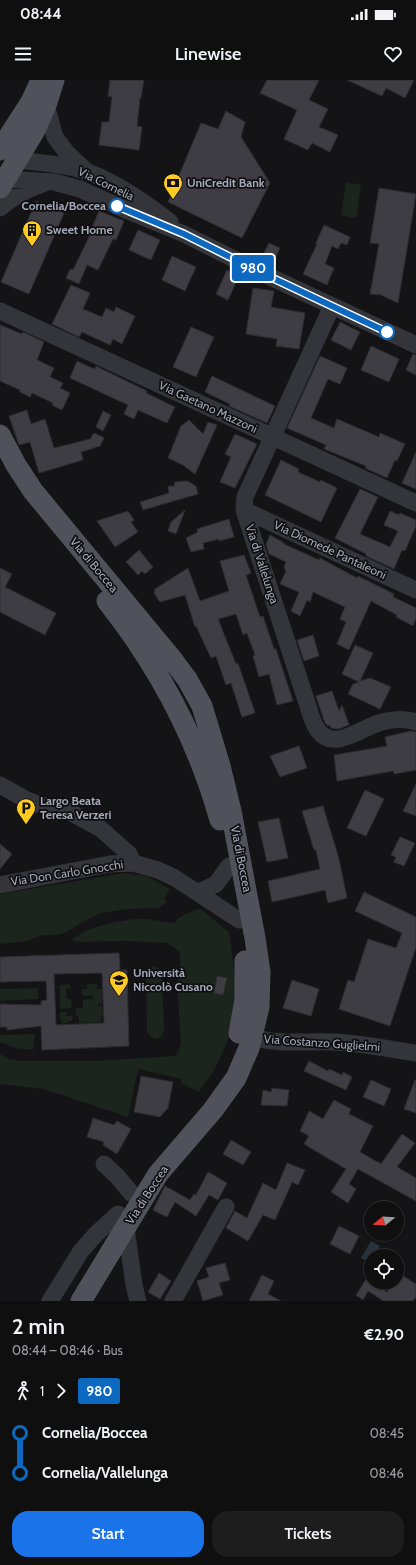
<!DOCTYPE html>
<html lang="en">
<head>
<meta charset="utf-8">
<style>
	body { margin:0; font-family:Cabin,sans-serif; background:#1d1d1e; color:#f1f3f6; height:100vh; display:flex; flex-direction:column; font-size:15px; white-space:nowrap }
	* { box-sizing:border-box; margin:0 }
	p { font-size:13px; color:#9b9c9f }
	.icon { flex:none; width:22px; height:22px; fill:none; stroke:currentColor; stroke-width:2; stroke-linecap:round; stroke-linejoin:round }
	.map { position:relative; height:1221px; overflow:hidden }
	.details { display:flex; flex-direction:column; background:#0f0f10; flex:1 }
	.details>* { flex:none }
	.badge { padding:0 8px; border-radius:3px; font-size:14px; line-height:26px }
	.needle { width:26px; rotate:252deg }
	.fabs { position:absolute; left:364px; top:1121px; display:grid; gap:8px }
	.fabs a { display:grid; place-items:center; width:40px; height:40px; border-radius:50%; background:#0f0f10; box-shadow:0 1px 3px #0004,0 0 0 1px #2f2f30; font-size:20px }
	.map>.badge { position:absolute; translate:-50% -50%; box-shadow:0 0 0 2px #fff }
	.legs { display:flex; align-items:center; gap:6px; height:44px; padding:0 12px; font-size:13px }
	.legs p { margin-inline-start:auto }
	.headline { display:flex; align-items:center; justify-content:space-between; height:68px; padding:0 12px }
	h1 { font-size:22px; font-weight:600; line-height:30px }
	.action { display:flex; gap:8px; margin-top:auto; padding:8px 12px }
	.action a { flex:1; height:46px; border-radius:16px; background:#1a73e8; color:#fff; font-size:16px; font-weight:600; line-height:46px; text-align:center }
	.action a+a { background:#1d1d1e; color:#f1f3f6 }
	ul { padding:0 12px; list-style:none }
	li { display:flex; align-items:center; gap:14px; height:40px; font-size:15px }
	li i { display:grid; place-items:center; width:6px; height:100%; margin:0 5px; background:currentColor }
	li i::after { content:''; width:10px; height:10px; margin:-5px; border:3px solid; border-radius:50%; background:#0f0f10 }
	li p { margin-inline-start:auto }
	li:first-child i { background:linear-gradient(#0000 50%,currentColor 0) }
	li:last-child i { background:linear-gradient(currentColor 50%,#0000 0) }
	.status { display:flex; justify-content:space-between; align-items:center; height:28px; padding:0 20px; background:#0f0f10; direction:ltr }
	.status svg { height:11px; fill:currentColor }
	header { display:flex; justify-content:space-between; align-items:center; height:52px; padding:0 12px; background:#0f0f10; font-size:18px; font-weight:600 }
	.map>svg:first-child { display:block }
	.green { fill:#1b241d }
	.water { fill:#29313b }
	.building { fill:#3e3d43; stroke:#2e2d32; fill-rule:evenodd }
	.lines { fill:none; stroke-linecap:round; stroke-linejoin:round }
	.minor { stroke:#34353b; stroke-width:17 }
	.major { stroke:#50515a; stroke-width:21 }
	.line-1-casing { stroke:#fff; stroke-width:9 }
	.line-1 { stroke:#0c69bf; stroke-width:6 }
	.stop-1-dot { fill:#fff; stroke:#0c69bf; stroke-width:2 }
	.labels { text-anchor:middle; stroke-width:3.5; stroke-linejoin:round; paint-order:stroke }
	.poi-label { font-size:12px; font-weight:bold; fill:#a4a8b7; stroke:#0f0f11; text-anchor:start }
	.street-label { font-size:12px; fill:#a4a8b7; stroke:#0f0f11 }
	.stop-label { font-size:12px; font-weight:bold; fill:#a4a8b7; stroke:#0f0f11; text-anchor:end }
</style>
</head>
<body>
<div class="status"><b>08:44</b><svg viewBox="0 0 49 12"><path d="M0 12V9h3v3zM5 12V6h3v6zM10 12V3h3v9zM15 12V0h3v12zM26 1h20v11H26zM47 4h2v5h-2z"/></svg></div>
<header><svg class="icon" aria-label="menu" viewBox="0 0 24 24"><path d="M4 6h16M4 12h16M4 18h16"/></svg>Linewise<svg class="icon" aria-label="heart" viewBox="0 0 24 24"><path d="M12 20l-8-8c-3-5 5-10 8-4 3-6 11-1 8 4z"/></svg></header>
<div class="map">
<svg width="416" height="1221" viewBox="0 0 416 1221">
	<rect width="100%" height="100%" fill="#141416"/>
	<path class="green" d="M346,102L361,105L356,138L341,135Z
		M124,793L146,796L170,809L164,818L167,822L158,828L128,829L101,833L94,836L64,853L55,855H42L27,861L0,864V814Z
		M197,829L202,830L229,852L237,911L235,946L214,990L199,1012L181,1003V999L138,989L128,1037L44,1009L0,1004V974L8,979L22,981H93L175,976L179,970L181,963L177,902L180,891V872L167,863L126,861L79,862L72,860C86,846 126,838 146,839C155,840 165,842 174,843L180,837Z
		M154,886L160,889L162,895L164,948C164,960 153,963 147,952L146,896L148,889Z
		M70,904L71,909H66L67,919H71L72,928L60,929V905Z
		M87,904H97V909H102V923L98,924V926H102L103,935H101V942L79,943L78,935H76V928H83V920L93,919V915L83,916L82,909H87Z
		M38,908V919L0,921V909Z
		M60,932H67V936H73L72,941H68V943H62V940H60Z
		M35,954L33,970L16,968L0,962V955Z"/>
	<path class="water" d="M371,1161L380,1166L374,1176H371L370,1183L361,1178Z"/>
	<path class="building" d="M110,0H144L141,18H140L137,46L142,47L139,70L99,65L102,42H109L112,17L108,16Z
		M267,0H319L309,20L328,29L319,47L338,55L330,72L312,63L308,70L284,59L297,30L260,13Z
		M347,0H414L405,18L386,8L382,16Z
		M226,31L245,42L241,57L270,103L242,158L168,122L201,43L218,49Z
		M379,108L416,114L398,223L379,214V215L370,214L379,164L370,163Z
		M36,121L64,133L29,214L1,202Z
		M99,131L124,141L116,160L113,159L98,190L87,185L79,204L66,198L70,189L73,190L92,151L91,150Z
		M324,145L350,157L347,165L341,163L338,169L332,166L325,184L334,188L327,205L303,194L317,164L316,163Z
		M138,150L160,160L151,180L129,170Z
		M269,163L280,168L275,179L264,173Z
		M172,176L196,187L185,211L162,200Z
		M227,190L239,196L228,220L216,214Z
		M71,205L90,213L83,229L102,237L106,228L114,232L116,227L135,236L122,264L113,259L110,265L82,252L79,257L52,244Z
		M253,208L274,211L271,227L305,233L299,269L276,266L277,259L246,254Z
		M340,242L360,252L351,270L331,260Z
		M0,245L22,254L23,252L44,262L37,280L54,288L50,297L63,303L60,308L70,313L62,330L52,325L53,323L32,313L30,317L20,312V310L0,301Z
		M191,247L214,257L196,297L173,287Z
		M371,266L399,279L389,302L361,290Z
		M413,274L416,275V295L406,290Z
		M320,276L347,288L340,304L328,299L311,338L334,348L337,339L379,357L380,353L405,364L397,381L395,380L387,398L365,388L366,386L324,369L326,365L287,348Z
		M77,281L94,289L96,286L110,293L147,311L146,313L175,327L167,343L138,330L134,339L124,334L128,325L70,298Z
		M212,296L275,326L267,343L229,326L230,324L205,312Z
		M27,330L31,344L45,339L54,368L90,359L94,353L104,358L100,366L81,372L83,380L39,393L30,362L19,365L9,336Z
		M103,331L111,335L103,351L96,347Z
		M189,340L203,354L208,342L217,345L195,394L183,385L168,378L181,346Z
		M235,354L257,364L235,408L220,402L231,377L225,374Z
		M416,372V409L402,403Z
		M281,380L299,389L298,392L320,402L321,400L337,408L321,442L265,415Z
		M187,401L196,406L198,414L143,430L140,422L169,413L168,406H174L175,402Z
		M360,409L378,417L360,454L390,467L398,451L384,445L390,431L399,435L400,433L416,440V446L405,471L402,470L394,489L366,476V474L335,458Z
		M185,430L176,454L168,451L171,442Z
		M128,431L134,440L131,442L138,452L115,467L97,441Z
		M229,439L234,457L219,461V459L203,463L204,469L191,472L186,458L198,452L197,449Z
		M270,455L284,463V464L319,480L320,478L357,498L358,496L394,514L393,517L416,528V538L413,546L396,537L397,535L371,521L349,570L337,564L346,542L340,539L345,527L313,512L310,522L307,520L300,536L291,531L299,512L280,504L286,491L284,487L286,482L269,474L266,464Z
		M139,470L153,487L145,494L142,491L138,495L126,482Z
		M244,475L251,493L246,495L260,537L263,536L274,569H276L293,621L277,625L269,594L259,597L253,576L255,575L247,553L243,555L236,534L218,539L236,584L238,583L255,633L242,637L231,603L226,605L216,576L211,578L196,546L195,547L185,515L160,522L154,513L155,509L188,488L200,521L229,511L220,481Z
		M0,488L12,494L5,507L56,533L45,555L0,532Z
		M313,555L319,576L304,581L297,560Z
		M355,565L373,573L360,601L370,598L391,607L380,629L348,614L353,604L359,602L342,594Z
		M332,611L339,631L342,625L349,645L338,649L331,648L330,645L328,646L325,643L316,616Z
		M411,651L416,652V690L394,694L393,691L337,701L334,675L387,666L385,657Z
		M299,666L307,688L280,697L270,676Z
		M416,704V736L403,731Z
		M365,710L384,719L366,756L347,748Z
		M323,726L339,779L347,818L328,823L325,810L272,822L268,801L320,789L316,770H314L302,731Z
		M279,738L288,778L267,782L258,742Z
		M400,757L415,763L404,786L394,782L396,777L391,775Z
		M0,764L12,774L0,789Z
		M364,812L416,837V867L390,946L339,929L348,900L354,902L368,859L396,868L402,853L355,831Z
		M119,873L120,890H127L129,966L42,970L41,946L7,950V947H0V924L41,925V921L47,920L46,901L0,902V877ZM102,893L104,943L56,945L54,894Z
		M217,896L227,898L223,915L214,913Z
		M292,900L319,909L311,936L283,928Z
		M309,981L328,991L329,989L342,995L343,992L352,997L346,1010L304,991Z
		M141,996L173,1002L168,1028L160,1037L134,1032Z
		M371,1000L391,1009L384,1026L363,1017Z
		M415,1000H416V1033L404,1029Z
		M272,1008L289,1010L287,1026L261,1025L263,1010L271,1012Z
		M334,1020L351,1029L349,1034L373,1046L360,1072L381,1084L402,1054L415,1063L397,1087L416,1098V1121L358,1089L349,1104L356,1109L348,1123L331,1112L346,1089L304,1064L309,1056L300,1051L309,1031L323,1039Z
		M93,1038L114,1045L117,1041L131,1049L117,1074L103,1065L104,1062L87,1057Z
		M231,1060L251,1072L243,1085L223,1074Z
		M287,1083L305,1090L298,1105L292,1102L275,1140L263,1135L248,1161L226,1148L235,1131L247,1138L263,1103L276,1110Z
		M208,1092L227,1103L218,1120L209,1115L196,1136L175,1122L167,1137L153,1130L165,1106L190,1120L194,1114L196,1115Z
		M339,1146L359,1156L350,1174L330,1164Z
		M225,1183L230,1200L219,1203L223,1215L203,1221L197,1201L209,1197L206,1188Z
		M397,1192L416,1204V1217L413,1221H381L382,1220L368,1211L363,1220L356,1215L367,1198L387,1212L393,1202H397Z
		M159,1193L171,1201L160,1219L148,1212Z
		M262,1195L274,1201L268,1214L281,1221H249Z"/>
	<g class="lines">
		<path class="minor" d="M46,25L55,57L67,73L86,91
			M18,80C41,83 66,84 88,92C116,103 146,123 170,142
			M5,99L54,102L80,109L128,131L184,154L264,194L416,265
			M0,128C14,116 27,109 45,103
			M332,226L245,417L244,430L307,623C310,632 312,642 317,649C333,673 361,648 379,643C392,639 404,638 416,642
			M0,231L416,423
			M244,430L416,510
			M0,705L25,719L37,724L68,731L101,749L129,774L133,783
			M0,805L110,784L133,783L158,790L175,798L239,840L252,839
			M199,812L216,804L229,786
			M253,957C279,965 306,961 333,962C361,963 388,969 416,973
			M104,1084L117,1096L131,1113
			M126,1147L134,1205L138,1221
			M50,1221L81,1171L96,1154L118,1134
			M173,1221L226,1127"/>
		<path class="major" d="M0,70L31,22L41,0
			M0,108L35,50L46,25L54,0
			M0,355L16,385L33,411L172,579L187,599L202,626L220,686L231,731L255,858L260,892L259,927L249,968L236,998L213,1030L158,1094L81,1221
			M107,521C160,588 197,658 220,740
			M239,953L245,920V881"/>
	</g>
	<g class="lines">
		<g class="line-1-casing">
			<path id="line-1" d="M117,126L184,154L264,194L387,252"/>
		</g>
		<use href="#line-1" class="line-1"/>
	</g>
	<defs>
		<g id="bank-pin" transform="scale(1)"><path d="M0 17L-7.5 6A9.5 9.5 0 1 1 7.5 6Z" fill="#ffcb22" stroke="#0f0f11"/><path d="M-6-4H6V4H-6ZM0-2.3a2.3 2.3 0 1 0 0 4.6a2.3 2.3 0 1 0 0-4.6Z" fill="#111"/></g>
		<g id="building-pin" transform="scale(1)"><path d="M0 17L-7.5 6A9.5 9.5 0 1 1 7.5 6Z" fill="#ffcb22" stroke="#0f0f11"/><path d="M-4-6H4V6H1V3H-1V6H-4ZM-2.5-4.3h1.7v1.8h-1.7ZM.8-4.3h1.7v1.8H.8ZM-2.5-1h1.7V.8h-1.7ZM.8-1h1.7V.8H.8Z" fill="#111"/></g>
		<g id="parking-pin" transform="scale(1)"><path d="M0 17L-7.5 6A9.5 9.5 0 1 1 7.5 6Z" fill="#ffcb22" stroke="#0f0f11"/><path d="M-3.5-5.5H1a3.5 3.5 0 0 1 0 7H-1V5.5H-3.5ZM-1-3.4V-.6H.8a1.4 1.4 0 0 0 0-2.8Z" fill="#111"/></g>
		<g id="university-pin" transform="scale(1)"><path d="M0 17L-7.5 6A9.5 9.5 0 1 1 7.5 6Z" fill="#ffcb22" stroke="#0f0f11"/><path d="M0-5L7-2L0 1L-7-2ZM-4 1L0 2.5L4 1V4Q0 6-4 4Z" fill="#111"/></g>
	</defs>
	<g fill-rule="evenodd">
		<use href="#bank-pin" x="173" y="103"/>
		<use href="#building-pin" x="32" y="150"/>
		<use href="#parking-pin" x="26" y="728"/>
		<use href="#university-pin" x="119" y="900"/>
	</g>
	<g class="stop-1-dot">
		<circle cx="117" cy="126" r="7"/>
		<circle cx="387" cy="252" r="7"/>
	</g>
	<g class="labels">
		<g class="poi-label">
			<text x="187" y="107">UniCredit Bank</text>
			<text x="46" y="154">Sweet Home</text>
			<text x="40" y="725">Largo Beata<tspan x="40" dy="14">Teresa Verzeri</tspan></text>
			<text x="133" y="897">Università<tspan x="133" dy="14">Niccolò Cusano</tspan></text>
		</g>
		<g class="street-label">
			<text transform="translate(106 104) rotate(26)" y="4">Via Cornelia</text>
			<text transform="translate(208 327) rotate(25)" y="4">Via Gaetano Mazzoni</text>
			<text transform="translate(330 470) rotate(25)" y="4">Via Diomede Pantaleoni</text>
			<text transform="translate(262 484) rotate(72)" y="4">Via di Vallelunga</text>
			<text transform="translate(94 485) rotate(50)" y="4">Via di Boccea</text>
			<text transform="translate(241 779) rotate(79)" y="4">Via di Boccea</text>
			<text transform="translate(67 793) rotate(-9)" y="4">Via Don Carlo Gnocchi</text>
			<text transform="translate(322 963) rotate(4)" y="4">Via Costanzo Guglielmi</text>
			<text transform="translate(147 1115) rotate(-57)" y="4">Via di Boccea</text>
		</g>
		<g class="stop-label">
			<text x="106" y="130">Cornelia/Boccea</text>
		</g>
	</g>
</svg>
<div class="fabs">
<a><svg class="needle" viewBox="-14 -14 28 28"><path d="M0-13l5 13h-10z" fill="#e53935"/><path d="M0 13l5-13h-10z" fill="#9b9c9f"/></svg></a>
<a><svg class="icon" aria-label="locate" viewBox="0 0 24 24"><circle cx="12" cy="12" r="6"/><path d="M12 2v4M12 18v4M2 12h4M18 12h4"/></svg></a>
</div>
<b class="badge" style="left:253px;top:188px;background:#0c69bf;color:#fff">980</b>
</div>
<section class="details">
<div class="headline"><div><h1>2 min</h1><p>08:44 – 08:46 · Bus</p></div><b>€2.90</b></div>
<div class="legs"><svg class="icon" aria-label="walk" viewBox="0 0 24 24"><circle cx="13" cy="4" r="2"/><path d="M13 8l-2 6 4 7M11 14l-3 7M7 12l3-4h3l4 4"/></svg>1<svg class="icon" aria-label="forward" viewBox="0 0 24 24"><path d="M9 5l7 7-7 7"/></svg><b class="badge" style="background:#0c69bf;color:#fff">980</b></div>
<ul>
<li><i style="color:#0c69bf"></i><b>Cornelia/Boccea</b><p>08:45</p></li>
<li><i style="color:#0c69bf"></i><b>Cornelia/Vallelunga</b><p>08:46</p></li>
</ul>
<div class="action"><a>Start</a><a>Tickets</a></div>
</section>
</body>
</html>
